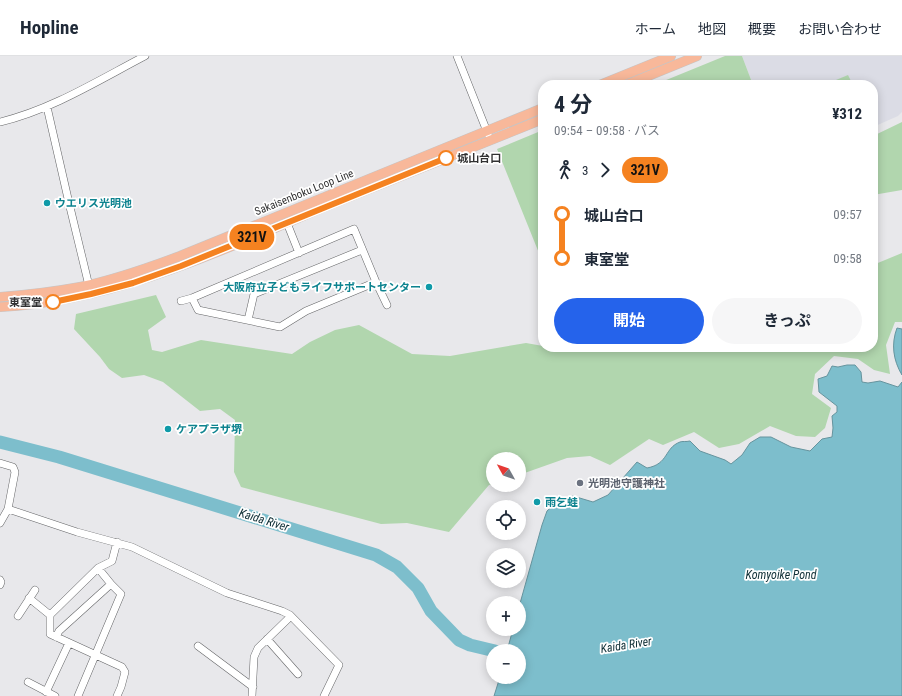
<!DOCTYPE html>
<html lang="ja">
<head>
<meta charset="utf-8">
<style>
	body { margin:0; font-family:"Roboto Condensed","Noto Sans JP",sans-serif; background:#f6f6f7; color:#1f2937; height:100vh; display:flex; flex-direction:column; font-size:15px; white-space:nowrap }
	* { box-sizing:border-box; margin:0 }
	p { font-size:13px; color:#747a83 }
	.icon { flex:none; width:22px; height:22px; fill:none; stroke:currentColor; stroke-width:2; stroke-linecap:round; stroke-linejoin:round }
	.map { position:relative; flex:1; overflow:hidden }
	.panel { position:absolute; left:538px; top:24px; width:340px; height:272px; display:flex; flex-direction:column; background:#fff; border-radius:16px; box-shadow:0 2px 10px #0003 }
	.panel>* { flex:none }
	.badge { padding:0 8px; border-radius:13px; font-size:14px; line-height:26px }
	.needle { width:26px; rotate:310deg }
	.tools { position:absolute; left:486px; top:396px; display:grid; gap:8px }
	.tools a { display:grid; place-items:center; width:40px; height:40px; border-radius:50%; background:#fff; box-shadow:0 2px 10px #0003; font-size:20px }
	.map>.badge { position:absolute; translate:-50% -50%; box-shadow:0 0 0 2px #fff }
	.legs { display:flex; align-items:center; gap:6px; height:44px; padding:0 16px; font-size:13px }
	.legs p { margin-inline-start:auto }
	.overview { display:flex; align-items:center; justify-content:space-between; height:68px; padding:0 16px }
	h1 { font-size:22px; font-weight:700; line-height:30px }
	.button { display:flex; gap:8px; margin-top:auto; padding:8px 16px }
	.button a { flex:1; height:46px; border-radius:24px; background:#2563eb; color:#fff; font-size:16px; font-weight:700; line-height:46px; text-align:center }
	.button a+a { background:#f6f6f7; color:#1f2937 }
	ul { padding:0 16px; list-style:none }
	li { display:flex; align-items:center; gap:14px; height:44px; font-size:15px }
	li i { display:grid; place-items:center; width:6px; height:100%; margin:0 5px; background:currentColor }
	li i::after { content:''; width:10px; height:10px; margin:-5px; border:3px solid; border-radius:50%; background:#fff }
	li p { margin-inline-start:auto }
	li:first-child i { background:linear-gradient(#0000 50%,currentColor 0) }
	li:last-child i { background:linear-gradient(currentColor 50%,#0000 0) }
	header { display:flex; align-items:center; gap:24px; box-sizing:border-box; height:56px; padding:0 20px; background:#fff; border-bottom:1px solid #e0e1e3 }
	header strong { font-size:19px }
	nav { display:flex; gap:22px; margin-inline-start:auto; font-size:14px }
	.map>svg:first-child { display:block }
	.built { fill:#dbdce5 }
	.green { fill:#b1d6ae }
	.water { fill:#7dbecc; stroke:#66949e }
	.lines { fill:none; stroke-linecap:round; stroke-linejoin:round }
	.river { stroke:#7dbecc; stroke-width:13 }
	.minor-casing { stroke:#646567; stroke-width:8 }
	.major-casing { stroke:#c5c5c6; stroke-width:10 }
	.minor { stroke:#fff; stroke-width:7 }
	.major { stroke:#f8b89a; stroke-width:9 }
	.line-1-casing { stroke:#fff; stroke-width:9 }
	.line-1 { stroke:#f58220; stroke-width:6 }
	.stop-1-dot { fill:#fff; stroke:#f58220; stroke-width:2 }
	.culture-dot { fill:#0f9aa8; stroke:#fff; stroke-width:1.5 }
	.worship-dot { fill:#6b7280; stroke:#fff; stroke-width:1.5 }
	.labels { text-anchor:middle; stroke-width:3.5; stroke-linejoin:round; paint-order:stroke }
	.stop-label { font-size:11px; font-weight:bold; fill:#313132; stroke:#fff; text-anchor:start }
	.street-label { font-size:11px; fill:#313132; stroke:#fff }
	.culture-label { font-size:11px; font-weight:bold; fill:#0d838f; stroke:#fff; text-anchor:start }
	.worship-label { font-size:11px; font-weight:bold; fill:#5b616d; stroke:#fff; text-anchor:start }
	.water-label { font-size:12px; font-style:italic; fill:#0f2f36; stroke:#fff }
</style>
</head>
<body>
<header>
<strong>Hopline</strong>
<nav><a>ホーム</a><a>地図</a><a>概要</a><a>お問い合わせ</a></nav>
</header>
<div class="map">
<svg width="902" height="640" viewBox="0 0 902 640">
	<rect width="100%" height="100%" fill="#e8e8eb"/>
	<path class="built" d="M742,0H902V56L898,60L873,71V29H753Z"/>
	<path class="green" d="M725,0H742L753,29H654Z
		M848,19L853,29H824Z
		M902,66V134L873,139V80Z
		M543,74V207L497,93Z
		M902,197V266H895L886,289L890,318L874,314L858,303L834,300L815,318L812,338L831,352L825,372L815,381L796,380L770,370L739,388L719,392L694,376L663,389L649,383L610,409L590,400L567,402L519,419V403H493V428L489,429L449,476L407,467L381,468L241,431L234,416L235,364L220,353L200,355L163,326L144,319L122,322L109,313L100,301L74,273L76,258L156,239L166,261L148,274L152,294L162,296L201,284L292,298L310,286L335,274L359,269L412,298L450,300L526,287L543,290V291L566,294L570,291H873V209Z"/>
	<path class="water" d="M897,272L902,273V319C893,304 891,288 897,272Z
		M847,309H855L861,316L862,326L868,327L880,325L898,331L902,326V640H494L500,621H519V595H507L513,573H519V551L542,469L547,455L556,447L573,440L593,446L608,439L637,406L647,412C669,408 664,392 680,386C682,385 686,386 690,385L700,395L725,404L731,408L742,399L750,387L760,381H771L791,391L810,395L822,383L832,381L833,372L832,360L837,356V350L819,336L818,323L827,320L832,310L838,311Z"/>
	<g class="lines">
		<path class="river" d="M0,386L59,401L376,499L397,511L418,532L431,555L459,584L470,589L495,595"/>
		<g class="minor-casing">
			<path id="minor" d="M457,0L488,78
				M47,51L69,147L90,234
				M0,66C51,54 99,24 145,0
				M287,167L299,197
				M192,242L198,254L280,271L306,255L376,226
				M181,245L192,242L354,173L376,226L387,249
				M248,264L254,238L362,194
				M0,407L13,411L15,416L8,453L0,467
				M8,453L77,476L132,491L227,537L282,555L290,559L339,609L324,640
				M0,524L1,526L0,529
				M29,542L50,559V578L122,611L125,616L121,631L117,640
				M50,559L98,512L112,505L117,486
				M18,560L35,534
				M56,581L59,575L111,528
				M267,583L298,618
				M198,590L253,631
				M28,626L55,640
				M46,636L69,587
				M78,640L121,538L111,528L98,512
				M252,640L254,601L258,592L291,560"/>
		</g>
		<g class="major-casing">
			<path id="major" d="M600,29L671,0
				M626,29L697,0
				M0,241C27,239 53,236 80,231C114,224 148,212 180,200L543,52
				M0,251C114,245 218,196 322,152C395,122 469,93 543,63"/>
		</g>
		<use href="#minor" class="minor"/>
		<use href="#major" class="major"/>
	</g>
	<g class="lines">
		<g class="line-1-casing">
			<path id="line-1" d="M53,246L91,238L133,227L181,210L446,102"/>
		</g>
		<use href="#line-1" class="line-1"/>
	</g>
	<g class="stop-1-dot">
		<circle cx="446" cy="102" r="7"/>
		<circle cx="53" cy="246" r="7"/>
	</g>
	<g class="culture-dot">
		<circle cx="47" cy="147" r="4"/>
		<circle cx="429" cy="231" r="4"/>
		<circle cx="168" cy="373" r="4"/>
		<circle cx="537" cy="446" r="4"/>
	</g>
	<circle class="worship-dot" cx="580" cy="427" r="4"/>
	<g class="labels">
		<g class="stop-label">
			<text x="457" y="106">城山台口</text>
			<text x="42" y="250" text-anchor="end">東室堂</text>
		</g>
		<g class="street-label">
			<text transform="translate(304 136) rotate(-22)" y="4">Sakaisenboku Loop Line</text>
		</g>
		<g class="culture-label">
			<text x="55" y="151">ウエリス光明池</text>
			<text x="421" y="235" text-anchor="end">大阪府立子どもライフサポートセンター</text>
			<text x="176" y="377">ケアプラザ堺</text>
			<text x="545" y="450">雨乞蛙</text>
		</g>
		<g class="worship-label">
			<text x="588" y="431">光明池守護神社</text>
		</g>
		<g class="water-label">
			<text transform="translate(264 464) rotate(17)" y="4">Kaida River</text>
			<text x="781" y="523">Komyoike Pond</text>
			<text transform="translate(626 589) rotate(-9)" y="4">Kaida River</text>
		</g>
	</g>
</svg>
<div class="tools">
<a><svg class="needle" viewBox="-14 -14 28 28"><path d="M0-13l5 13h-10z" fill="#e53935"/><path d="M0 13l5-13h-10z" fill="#747a83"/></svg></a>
<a><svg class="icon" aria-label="locate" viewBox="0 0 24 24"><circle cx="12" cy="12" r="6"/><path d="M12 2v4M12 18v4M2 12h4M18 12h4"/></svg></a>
<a><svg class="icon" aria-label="layers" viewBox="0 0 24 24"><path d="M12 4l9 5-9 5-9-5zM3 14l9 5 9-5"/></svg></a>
<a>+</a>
<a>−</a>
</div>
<b class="badge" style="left:252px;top:181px;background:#f58220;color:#111">321V</b>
<section class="panel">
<div class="overview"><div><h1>4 分</h1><p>09:54 – 09:58 · バス</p></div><b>¥312</b></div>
<div class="legs"><svg class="icon" aria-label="walk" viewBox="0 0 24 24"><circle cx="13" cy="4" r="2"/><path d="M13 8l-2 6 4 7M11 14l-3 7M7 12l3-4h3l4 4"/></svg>3<svg class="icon" aria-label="forward" viewBox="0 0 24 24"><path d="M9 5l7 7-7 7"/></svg><b class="badge" style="background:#f58220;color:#111">321V</b></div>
<ul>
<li><i style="color:#f58220"></i><b>城山台口</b><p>09:57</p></li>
<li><i style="color:#f58220"></i><b>東室堂</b><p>09:58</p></li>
</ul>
<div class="button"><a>開始</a><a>きっぷ</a></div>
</section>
</div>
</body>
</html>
